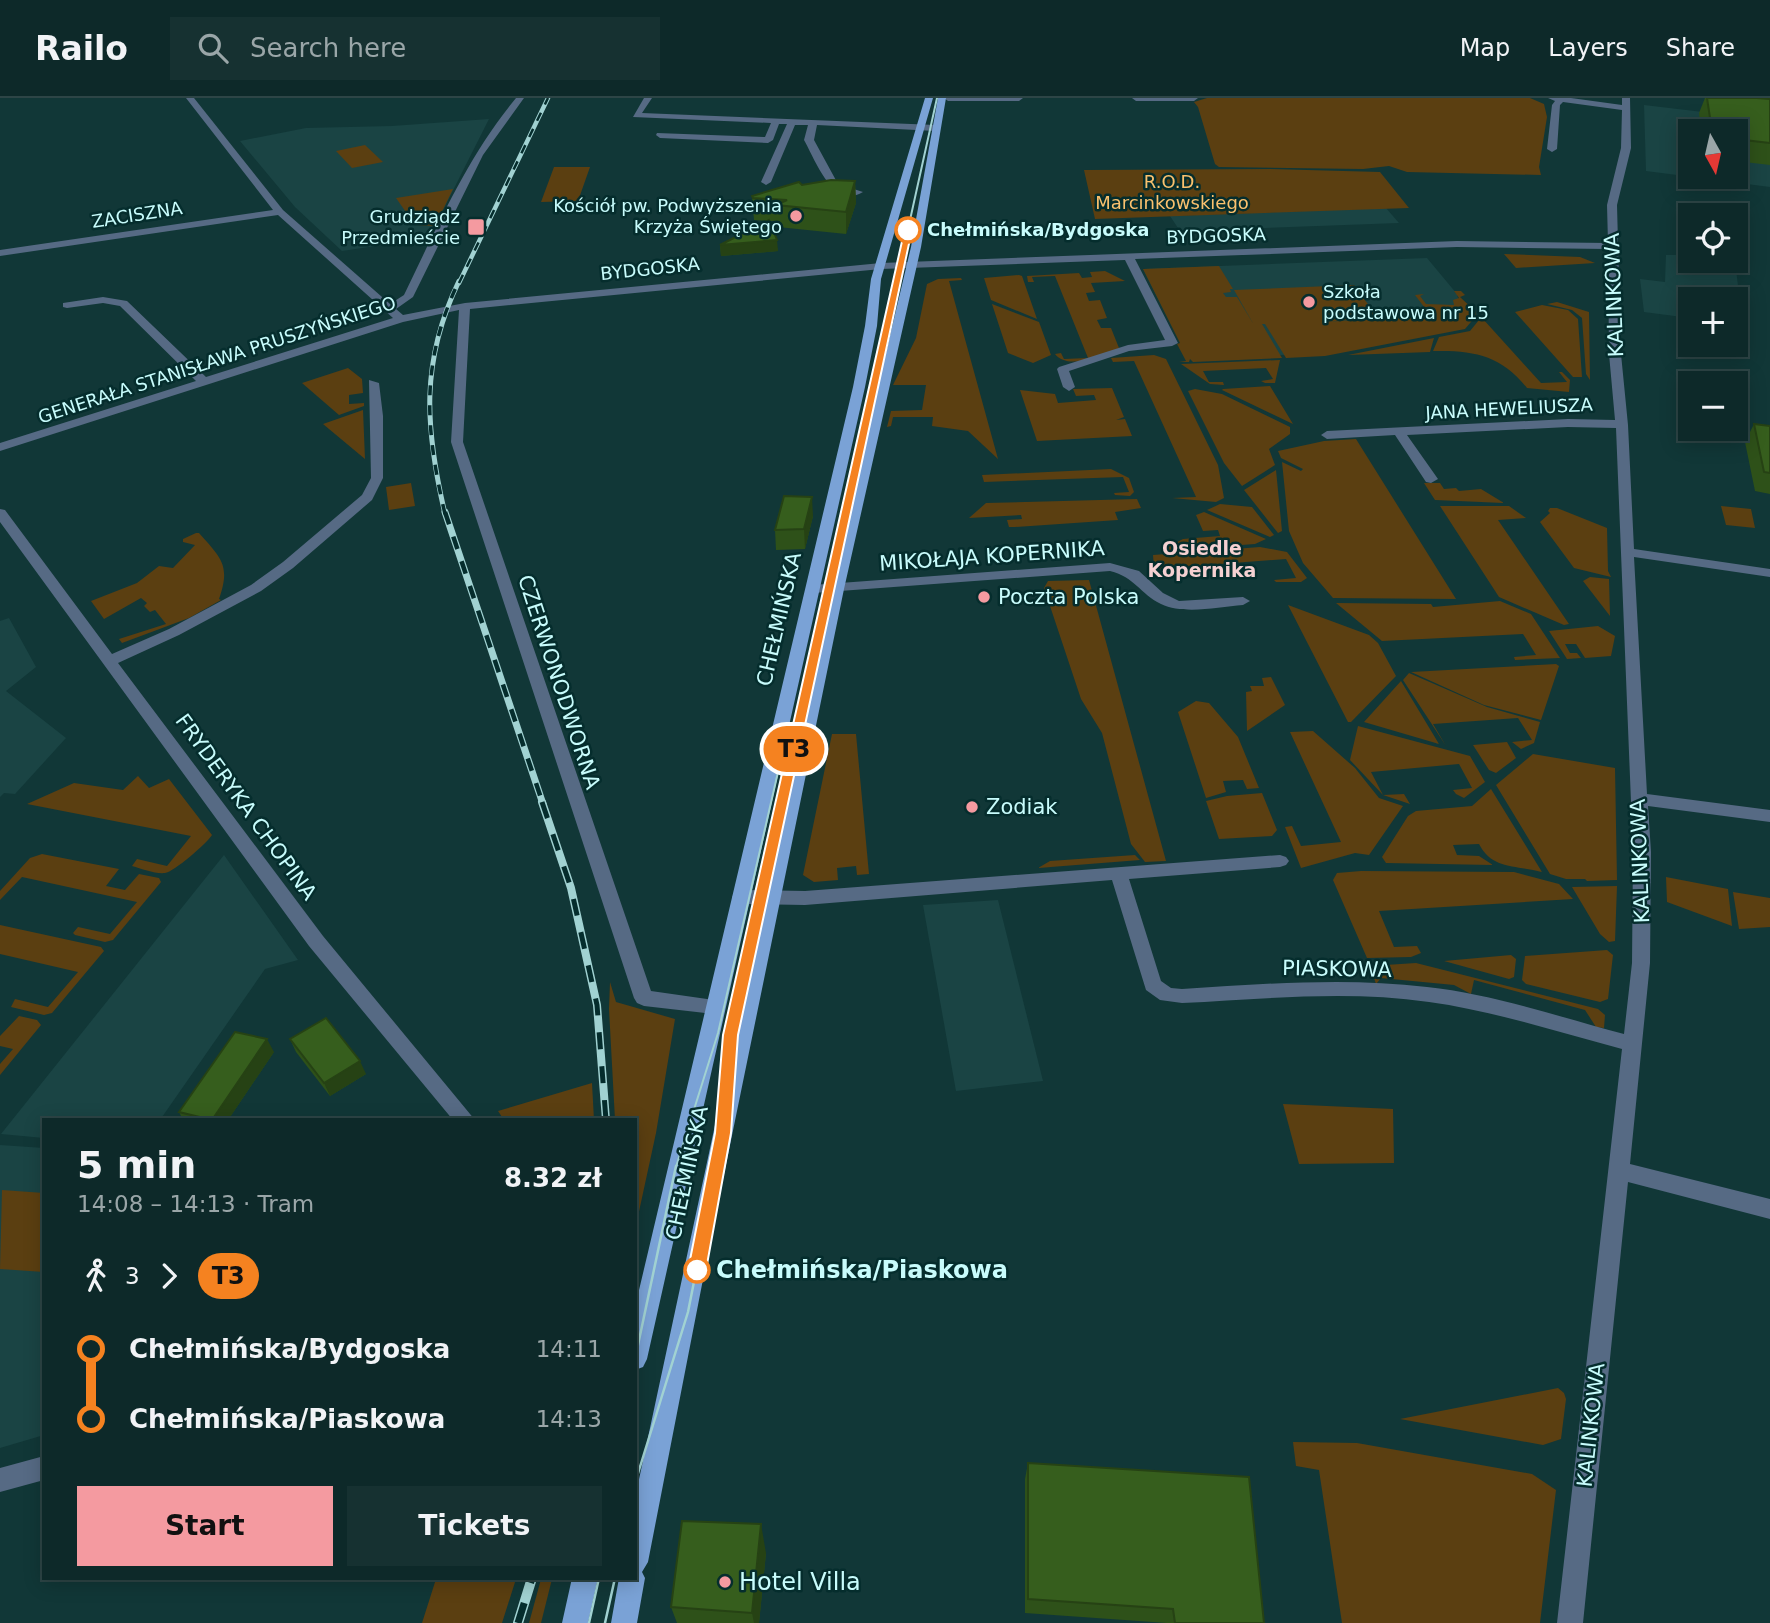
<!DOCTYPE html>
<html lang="en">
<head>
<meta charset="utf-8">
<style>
	body { margin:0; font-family:"DejaVu Sans",sans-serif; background:#163131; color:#f1f3f6; height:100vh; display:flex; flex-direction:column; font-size:26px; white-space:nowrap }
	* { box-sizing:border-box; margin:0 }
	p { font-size:23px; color:#9aa6a8 }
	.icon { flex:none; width:38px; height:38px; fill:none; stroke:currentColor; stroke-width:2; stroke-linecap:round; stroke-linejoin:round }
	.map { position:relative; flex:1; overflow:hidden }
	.sheet { position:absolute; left:42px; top:1020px; width:595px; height:462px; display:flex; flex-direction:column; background:#0d2929; border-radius:0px; box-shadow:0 4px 18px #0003,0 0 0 2px #2d4546 }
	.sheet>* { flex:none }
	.badge { padding:0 14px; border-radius:23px; font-size:24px; line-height:46px }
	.needle { width:46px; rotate:172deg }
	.tools { position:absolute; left:1678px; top:21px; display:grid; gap:14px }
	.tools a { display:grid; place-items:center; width:70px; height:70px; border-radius:0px; background:#0d2929; box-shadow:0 4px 18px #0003,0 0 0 2px #2d4546; font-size:35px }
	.map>.badge { position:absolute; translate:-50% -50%; box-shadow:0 0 0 4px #fff }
	.legs { display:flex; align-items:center; gap:10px; height:77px; padding:0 35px; font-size:23px }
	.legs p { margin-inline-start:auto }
	.summary { display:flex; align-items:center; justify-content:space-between; height:119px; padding:0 35px }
	h1 { font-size:38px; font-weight:700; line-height:52px }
	.cta { display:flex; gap:14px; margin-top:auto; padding:14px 35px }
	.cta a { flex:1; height:80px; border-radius:0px; background:#f49aa0; color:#111; font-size:28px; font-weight:700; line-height:80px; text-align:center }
	.cta a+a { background:#163131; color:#f1f3f6 }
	ul { padding:0 35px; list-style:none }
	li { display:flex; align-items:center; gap:24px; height:70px; font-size:26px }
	li i { display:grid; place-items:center; width:10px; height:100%; margin:0 9px; background:currentColor }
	li i::after { content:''; width:18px; height:18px; margin:-9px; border:5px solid; border-radius:50%; background:#0d2929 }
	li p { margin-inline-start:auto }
	li:first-child i { background:linear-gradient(#0000 50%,currentColor 0) }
	li:last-child i { background:linear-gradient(currentColor 50%,#0000 0) }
	header { display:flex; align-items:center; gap:42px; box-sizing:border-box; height:98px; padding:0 35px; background:#0d2929; border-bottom:2px solid #2d4546 }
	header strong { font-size:33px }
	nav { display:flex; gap:38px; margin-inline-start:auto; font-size:24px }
	.search { width:490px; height:63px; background:#163131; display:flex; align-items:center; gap:18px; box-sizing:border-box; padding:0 24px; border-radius:0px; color:#9aa6a8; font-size:26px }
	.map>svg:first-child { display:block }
	.built { fill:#1a4444; fill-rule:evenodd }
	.green { fill:#5b3f11 }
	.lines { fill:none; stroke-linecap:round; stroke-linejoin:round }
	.minor { fill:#566a84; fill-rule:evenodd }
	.major { fill:#7aa2d6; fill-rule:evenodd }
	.tram-far1 { stroke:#a1d2d2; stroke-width:2 }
	.tram { stroke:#a1d2d2; stroke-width:2.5 }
	.rail-far4-casing { stroke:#a1d2d2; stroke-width:4.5 }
	.rail-far3-casing { stroke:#a1d2d2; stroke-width:5 }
	.rail-far2-casing { stroke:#a1d2d2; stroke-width:7 }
	.rail-far1-casing { stroke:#a1d2d2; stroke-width:8 }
	.rail-casing { stroke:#a1d2d2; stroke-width:10 }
	.rail-far4 { stroke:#052d2d; stroke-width:2.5; stroke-dasharray:9; stroke-linecap:butt }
	.rail-far3 { stroke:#052d2d; stroke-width:3.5; stroke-dasharray:10; stroke-linecap:butt }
	.rail-far2 { stroke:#052d2d; stroke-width:4.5; stroke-dasharray:13; stroke-linecap:butt }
	.rail-far1 { stroke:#052d2d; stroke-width:5; stroke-dasharray:17; stroke-linecap:butt }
	.rail { stroke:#052d2d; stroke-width:7; stroke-dasharray:21; stroke-linecap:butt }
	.wall { fill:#2e5119 }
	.shaded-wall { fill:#264214 }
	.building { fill:#365e1d; stroke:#264214; stroke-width:2 }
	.line-1 { fill:#f58220; stroke:#fff; stroke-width:2 }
	.poi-dot { fill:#f49aa0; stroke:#052d2d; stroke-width:2.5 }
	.stop-1-dot { fill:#fff; stroke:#f58220; stroke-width:3.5 }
	.labels { text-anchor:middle; stroke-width:5; stroke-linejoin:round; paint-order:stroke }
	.far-park-label { font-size:18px; fill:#fac16e; stroke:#052d2d }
	.far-poi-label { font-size:18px; fill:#c8fcfc; stroke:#052d2d; text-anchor:end }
	.far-street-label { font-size:18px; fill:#c8fcfc; stroke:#052d2d }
	.far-stop-label { font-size:18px; font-weight:bold; fill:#c8fcfc; stroke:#052d2d; text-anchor:start }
	.far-neighbourhood-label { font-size:19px; font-weight:bold; fill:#f5d1d2; stroke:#052d2d }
	.street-label { font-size:21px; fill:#c8fcfc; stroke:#052d2d }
	.poi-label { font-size:21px; fill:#c8fcfc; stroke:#052d2d; text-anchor:start }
	.near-stop-label { font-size:24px; font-weight:bold; fill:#c8fcfc; stroke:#052d2d; text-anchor:start }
	.near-poi-label { font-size:24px; fill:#c8fcfc; stroke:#052d2d; text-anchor:start }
</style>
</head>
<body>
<header>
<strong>Railo</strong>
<div class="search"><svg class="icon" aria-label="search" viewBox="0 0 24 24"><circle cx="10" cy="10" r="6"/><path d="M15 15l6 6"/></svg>Search here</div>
<nav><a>Map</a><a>Layers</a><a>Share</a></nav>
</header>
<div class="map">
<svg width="1770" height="1525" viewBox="0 0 1770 1525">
	<rect width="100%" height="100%" fill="#113737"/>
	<path class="built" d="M1644,7L1770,22V89L1646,73ZM1690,33H1736V79H1690Z
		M489,21L429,140L342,153L295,109L240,43L306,30L392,28Z
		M1386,110L1399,125L1180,133L1170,118Z
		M1666,157H1690V163H1735L1739,196L1746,218L1736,217V201H1690V220L1644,214L1640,181L1665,184Z
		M1427,160L1457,196L1462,216L1327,255L1189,261L1143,171Z
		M9,520L36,569L6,593L66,640L15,696L4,695L0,699V523Z
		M224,757L298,862L265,871L160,1022H44V1040L1,1036Z
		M998,802L1043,983L956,993L923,807Z
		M0,1047L44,1050V1337L0,1350Z"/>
	<path class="green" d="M1207,0H1530L1544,6L1547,19L1539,69L1541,77L1407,74L1389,68L1363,71L1219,69L1215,66L1198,9L1194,4Z
		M365,47L383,64L352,70L336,53Z
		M554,69H590L578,103L541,104Z
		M1271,71L1380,74L1409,110L1095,121L1084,72Z
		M453,91L435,128L415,127L396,100Z
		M1504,156L1580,159L1595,165L1516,170Z
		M1219,168L1233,191H1230L1231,194L1223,195L1226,199H1237L1254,227L1234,192L1354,187L1378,220L1323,224L1431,218L1415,197L1424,196L1420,198L1426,206L1454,207L1453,202L1459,200L1454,193H1461L1465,197L1460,199L1475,213L1476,218L1465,231L1325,258L1286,260L1265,226H1262L1282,260L1193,264L1190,261L1189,264H1179L1186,263L1177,246L1180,245L1143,171Z
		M1105,173L1125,183L1091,185L1095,194L1086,195L1089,203L1100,202L1107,220L1097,222L1101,230H1111L1119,250C1103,257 1068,273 1055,256L1061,255L1064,261L1088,260L1055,178L1032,179L1034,184H1028L1027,178L1079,175L1082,180L1092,179L1090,174Z
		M1019,177L1022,178L1037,221L991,202L984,180Z
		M961,180L962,182L949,183L998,361L968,333L932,328L933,319H893L891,328L887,329L891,313L922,312L926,287H893L916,240L927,186L938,181Z
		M1557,204L1589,214L1590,282L1586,276L1582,220L1572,212L1547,206Z
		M992,206L1039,224L1051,257L1033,265L1008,255Z
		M1542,207L1568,212L1578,221L1582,279H1573L1515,214Z
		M1483,221L1541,285L1567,284L1559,274H1562L1570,282L1569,294L1527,290C1501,257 1473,252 1433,253L1439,239L1470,233L1479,222Z
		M1434,240L1430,254L1348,257Z
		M1154,257L1166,261L1218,367L1224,400L1216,404L1172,400L1196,399L1134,263L1113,264L1111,260Z
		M1280,262L1275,285H1265L1261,283L1273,281L1266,270L1203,273L1209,284H1223L1224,287L1210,286L1181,266Z
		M348,270L362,281L363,295L349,297V306L364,305V308L339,317L302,285Z
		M1270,288L1293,326L1222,292L1223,291Z
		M1112,290L1124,319L1116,322L1125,321L1132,338L1037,343L1020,292L1055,296L1058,305L1096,302L1094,297L1076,298L1073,291Z
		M1195,291L1222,296L1290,329V336L1269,351L1275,367L1242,388L1224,365L1188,293Z
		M363,312L365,361L323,326Z
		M1356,341L1456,501L1333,500L1303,465L1289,433L1282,364L1301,373L1303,371L1281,360L1278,353L1324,343Z
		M1111,371L1129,380L1134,394L1130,398L1115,397L1114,395L1129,394L1123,379L984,384L982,377Z
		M1276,372L1282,433L1278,435L1244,392Z
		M411,385L415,408L389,412L386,389Z
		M1424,385H1440L1444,391L1456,390L1459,393L1481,391L1504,405L1435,402Z
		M1137,401L1141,410L1115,414L1118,422L1015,429H1009L1007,422L1022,421L1021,417L969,420L986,405Z
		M1220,406L1252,409L1274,437L1270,439L1207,412Z
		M1440,408H1509L1526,420L1498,422L1569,526L1564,527L1499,499Z
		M1721,408L1751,411L1755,430L1726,427Z
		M1550,410H1557L1607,430L1608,473L1611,479L1574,470L1540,424L1550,415L1548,413Z
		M1204,414L1266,441L1255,446L1160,453L1183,441L1220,438L1218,432L1203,433L1196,417Z
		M196,435H199C221,460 231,467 219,501L221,502L189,520L122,545L119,541L166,526L155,512L150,514L144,508L147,505L141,500L104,521L91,503L137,485L159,468L173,470L195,447L183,444V441Z
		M1260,449L1287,454L1307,480L1301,484H1276L1274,482L1296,480L1286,461L1154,471L1153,457Z
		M1590,479L1609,481L1610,518L1583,483Z
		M1089,482L1166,763L1145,764L1131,746L1102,635L1081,601L1044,490L1048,483Z
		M1500,503L1531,516L1560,560L1515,562L1514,559L1536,557L1523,536L1382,543L1336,505L1431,506L1433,509Z
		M1288,507L1369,537L1378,545L1396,578L1351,624H1348Z
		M1598,528L1615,538L1611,558L1585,560L1576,546H1565L1570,555H1577L1581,560L1567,561L1549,533Z
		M1556,566L1559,568L1541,622L1484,607L1411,574Z
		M1409,575L1487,609L1540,624L1534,645L1521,651L1512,644L1532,642L1518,620L1433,626L1446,648L1403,582Z
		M1271,579L1285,607L1247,633L1246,594L1252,593L1250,588H1264L1262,580Z
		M1401,583L1439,646L1364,624Z
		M1196,603L1209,605L1238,639L1259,690L1247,691L1243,682L1223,683L1226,694L1206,700L1178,614Z
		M1358,628L1470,658L1485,684L1464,700L1456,696L1453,692L1472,690L1459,666L1371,674L1383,697L1404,696L1410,706L1383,697L1350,662Z
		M1313,633L1355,670L1379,700L1403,708L1369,757L1355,755L1301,770L1285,729L1292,728L1301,748L1341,744L1290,634Z
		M832,636H856L869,776L857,777L856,768L837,770L838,782L814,784L803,777Z
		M1507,644L1516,660L1496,675L1489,672L1473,647Z
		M1533,656L1615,670L1617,782L1587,783L1585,781H1566L1550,776L1496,687Z
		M138,678L149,690L169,681L212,737C207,745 174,774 165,775C155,776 142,771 132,768L137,761L167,768L191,738L27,706L74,685L123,692Z
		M1491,691L1542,774C1517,767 1492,772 1479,746L1453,747L1457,757L1479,758L1493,767L1386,765L1382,759L1408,718L1416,713L1472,708Z
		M1262,695L1277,732L1272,738L1219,741L1206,703L1227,698Z
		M42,756L119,771L106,788L125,792L139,776L159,780L161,784L113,842L105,844L75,837L73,835L78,829L110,836L137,804L22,779L0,802V793L30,760Z
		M1135,757L1140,762L1038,770L1050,763Z
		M1361,773L1514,774L1559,786L1573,801L1379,813L1394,849L1417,848L1421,855L1411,859L1367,860L1333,782L1337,775Z
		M1666,779L1728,791L1732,828L1667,804Z
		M1617,788L1615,843L1609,844L1600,836L1572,789Z
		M1733,794L1770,800V829L1739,831Z
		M0,827L101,849L104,853L52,915L44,917L11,909L15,901L48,909L78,874L0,856Z
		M1607,852L1613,857L1608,901L1600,904L1526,886L1522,882L1525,858Z
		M1511,857L1516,861L1514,879L1509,881L1444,863Z
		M1416,865L1598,911L1605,917L1604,930L1596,929L1585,912L1474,882L1471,896L1454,887L1381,880L1376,886L1370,868Z
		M610,884L616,904L675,921L656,1035L635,1132V1022H615L609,911Z
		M19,918L37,922L41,927L0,977V966L13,951L0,948V938Z
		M592,985L594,1022H504L498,1013Z
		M1283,1006L1393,1011L1394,1065L1299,1066Z
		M2,1092L44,1095V1174L0,1171Z
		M1558,1290L1564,1295L1566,1301L1561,1341L1543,1347L1400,1321Z
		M1293,1344L1357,1345L1532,1376L1556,1392L1540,1525H1342L1319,1372L1296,1368Z
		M436,1481V1480L516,1481L502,1525H422Z
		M541,1481H552L541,1525H529Z"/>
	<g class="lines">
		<path class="minor" d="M186,0H194L283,112L390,206L404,197C437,129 467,59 516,0H524L483,57L413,199L396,211L403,217L465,205L881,165L1457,143L1608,145L1607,107L1621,50L1622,12L1563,4L1560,7L1557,51L1552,54L1547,51L1552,7L1555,3L1548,0H1571L1622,7V0H1630L1631,50L1617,107L1621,256L1628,327L1634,451L1770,471V479L1634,459L1647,696L1770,712V724L1648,708L1651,754L1650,865L1630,1066L1770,1101V1121L1628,1084L1583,1525H1557L1622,951C1558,934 1494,913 1429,904C1347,892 1264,901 1182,905L1160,902L1146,892L1112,782L805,807L741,806L735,804L732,799L735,794L741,792L805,793L1280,757L1286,759L1289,763L1286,767L1280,769L1129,781L1161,883L1171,890L1182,891C1264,886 1345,879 1427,889C1493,896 1559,919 1624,936L1632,865L1633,754L1616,330L1568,329L1407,337L1438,381L1431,385L1426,384L1395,337L1327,341L1321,337L1327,333L1568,321L1615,322L1609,256L1608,151L1457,149L1135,161L1178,245L1172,248L1129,253L1069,273L1075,289L1069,293L1063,289L1057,271L1059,269L1128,247L1165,242L1125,162L881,171L470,211L463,344L651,893L721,903L724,908L721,913L714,916L644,908L637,905L634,900L451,344L459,212L403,224L0,353V345L196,283L120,208L103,205L67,210L63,209V205L103,199L127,203L206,279L393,220L278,117L0,158V152L273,112Z
			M644,0H652L642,15L936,27L940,30L936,33L817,27L814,42L838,86L863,94C833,113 815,61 804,42L808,27H795L771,84L766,87L761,84L787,26H779L773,42L768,45L660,40L656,37L657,35L765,39L771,25L633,19Z
			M944,0H1023L1019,3H948Z
			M1132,0H1198L1194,3H1136Z
			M369,282L379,285L383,318V380L372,402L293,470L261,493L179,537L118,565L323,838L475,1022H453L309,848L0,424V411L5,412L112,556L169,531L251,487L283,464L362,397L371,380Z
			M1110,465L1139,473L1163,495L1179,503L1243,499L1250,503L1243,507C1218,509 1184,517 1161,506C1140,496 1135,479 1110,473L813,495L806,491L813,487Z
			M44,1358V1382L0,1394V1370Z"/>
		<path class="major" d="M925,0H933L881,181L877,228L865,289L647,1261L643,1269L635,1272V1209L853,289L865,228L871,181Z
			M938,0H946L921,149L844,491L713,1130L648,1464L642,1474L645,1480L637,1525H611L619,1480H635V1400L830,491L911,149Z
			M572,1480H598L588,1525H562Z"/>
		<path class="tram-far1" d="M676,1069L718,935L784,648
			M716,1069L723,1035L729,949L742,881L937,0"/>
		<path class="tram" d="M635,1261L676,1068
			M635,1385L688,1214L717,1068
			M589,1525L599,1480
			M605,1525L615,1480"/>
		<g class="rail-far4-casing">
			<path id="rail-far4" d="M459,185L548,0"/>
		</g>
		<g class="rail-far3-casing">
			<path id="rail-far3" d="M445,416C425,330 420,264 459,183"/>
		</g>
		<g class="rail-far2-casing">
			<path id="rail-far2" d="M445,414L543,706"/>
		</g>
		<g class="rail-far1-casing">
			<path id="rail-far1" d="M542,704L571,790L597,907L606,1022"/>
		</g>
		<g class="rail-casing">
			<path id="rail" d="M518,1525L532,1480"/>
		</g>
		<use href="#rail-far4" class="rail-far4"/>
		<use href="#rail-far3" class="rail-far3"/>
		<use href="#rail-far2" class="rail-far2"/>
		<use href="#rail-far1" class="rail-far1"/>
		<use href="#rail" class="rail"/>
	</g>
	<path class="wall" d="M1705,0H1757L1770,1V67L1736,63V33H1701L1699,15Z
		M855,83L856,105L846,136L778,129L777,123H770L778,153L721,158L720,147L767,123L754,122L752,98L802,87Z
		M1754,326L1770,328V396L1755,393L1745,344Z
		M813,418L805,451L776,452L775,432Z
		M290,941L366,976L330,998L296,954Z
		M274,954L228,1022H183L179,1014Z
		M1028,1365L1264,1525H1167L1025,1515V1381Z
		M766,1455L759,1525H677L671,1509Z"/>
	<path class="shaded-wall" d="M855,83L856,105L846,136V114Z
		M777,142L778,153L721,158L720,147Z
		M812,399L813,418L805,451L804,431Z
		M267,941L274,954L228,1022H212Z
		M360,963L366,976L330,998L324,985Z
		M761,1426L766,1455L759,1525H754L752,1515Z"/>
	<path class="building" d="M1707,0H1757L1770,1V45L1736,41V33H1712Z
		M831,82L855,83L846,114L776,107L787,102L753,100L752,98L799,84L802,87Z
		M769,122L777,142L720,147Z
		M1754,326L1770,328V375L1764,374Z
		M784,398L812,399L804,431L775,432Z
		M326,920L360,963L324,985L290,941Z
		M235,934L267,941L212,1022L179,1014Z
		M1028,1365L1249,1379L1264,1525H1175L1173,1511L1028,1501Z
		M682,1423L761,1426L752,1515L671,1509Z"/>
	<path class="line-1" d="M905,130L912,132L738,937L731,1035L706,1172L703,1177L697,1180L691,1177L688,1172L715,1035L723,937Z"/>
	<g class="poi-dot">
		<circle cx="796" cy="118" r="7"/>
		<rect x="467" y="120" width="18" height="18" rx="3.5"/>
		<circle cx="1309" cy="204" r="7"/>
		<circle cx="984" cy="499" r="7"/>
		<circle cx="972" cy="709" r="7"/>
		<circle cx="725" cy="1484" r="7"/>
	</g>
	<g class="stop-1-dot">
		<circle cx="908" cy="132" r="12"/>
		<circle cx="697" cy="1172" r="12"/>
	</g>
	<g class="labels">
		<g class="far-park-label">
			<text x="1172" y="90">R.O.D.<tspan x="1172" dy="21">Marcinkowskiego</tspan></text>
		</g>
		<g class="far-poi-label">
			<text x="782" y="114">Kościół pw. Podwyższenia<tspan x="782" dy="21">Krzyża Świętego</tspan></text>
			<text x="460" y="125">Grudziądz<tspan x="460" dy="21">Przedmieście</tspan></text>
			<text x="1323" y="200" text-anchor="start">Szkoła<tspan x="1323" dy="21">podstawowa nr 15</tspan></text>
		</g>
		<g class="far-street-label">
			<text transform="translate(137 117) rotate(-9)" y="6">ZACISZNA</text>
			<text transform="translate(1216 138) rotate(-2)" y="6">BYDGOSKA</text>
			<text transform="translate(650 171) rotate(-6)" y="6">BYDGOSKA</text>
			<text transform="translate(217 262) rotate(-18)" y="6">GENERAŁA STANISŁAWA PRUSZYŃSKIEGO</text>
			<text transform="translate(1509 311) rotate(-3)" y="6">JANA HEWELIUSZA</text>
		</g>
		<g class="far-stop-label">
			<text x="927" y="138">Chełmińska/Bydgoska</text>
		</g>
		<g class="far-neighbourhood-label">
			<text x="1202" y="457">Osiedle<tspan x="1202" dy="22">Kopernika</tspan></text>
		</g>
		<g class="street-label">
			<text transform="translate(1614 197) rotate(-92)" y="7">KALINKOWA</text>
			<text transform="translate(992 458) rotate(-4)" y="7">MIKOŁAJA KOPERNIKA</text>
			<text transform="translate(779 521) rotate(-77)" y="7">CHEŁMIŃSKA</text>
			<text transform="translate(559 584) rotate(72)" y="7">CZERWONODWORNA</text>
			<text transform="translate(246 709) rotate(54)" y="7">FRYDERYKA CHOPINA</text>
			<text transform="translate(1640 763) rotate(-92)" y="7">KALINKOWA</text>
			<text transform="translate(1337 871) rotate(1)" y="7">PIASKOWA</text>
			<text transform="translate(687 1075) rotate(-78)" y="7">CHEŁMIŃSKA</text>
			<text transform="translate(1591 1327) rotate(-84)" y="7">KALINKOWA</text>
		</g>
		<g class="poi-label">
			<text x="998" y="506">Poczta Polska</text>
			<text x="986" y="716">Zodiak</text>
		</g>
		<g class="near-stop-label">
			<text x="716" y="1180">Chełmińska/Piaskowa</text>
		</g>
		<g class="near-poi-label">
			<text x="739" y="1492">Hotel Villa</text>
		</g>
	</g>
</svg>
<div class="tools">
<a><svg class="needle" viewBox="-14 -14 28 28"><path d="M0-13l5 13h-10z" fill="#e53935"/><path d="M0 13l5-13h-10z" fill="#9aa6a8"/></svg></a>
<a><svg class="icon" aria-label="locate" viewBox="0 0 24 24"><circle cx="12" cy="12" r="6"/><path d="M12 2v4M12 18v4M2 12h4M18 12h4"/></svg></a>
<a>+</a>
<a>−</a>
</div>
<b class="badge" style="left:794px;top:651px;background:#f58220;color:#111">T3</b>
<section class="sheet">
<div class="summary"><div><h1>5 min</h1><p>14:08 – 14:13 · Tram</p></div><b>8.32 zł</b></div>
<div class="legs"><svg class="icon" aria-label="walk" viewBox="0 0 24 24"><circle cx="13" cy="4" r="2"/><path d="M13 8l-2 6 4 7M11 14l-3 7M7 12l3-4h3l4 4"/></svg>3<svg class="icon" aria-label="forward" viewBox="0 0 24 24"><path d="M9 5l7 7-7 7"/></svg><b class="badge" style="background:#f58220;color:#111">T3</b></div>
<ul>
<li><i style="color:#f58220"></i><b>Chełmińska/Bydgoska</b><p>14:11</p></li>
<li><i style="color:#f58220"></i><b>Chełmińska/Piaskowa</b><p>14:13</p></li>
</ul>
<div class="cta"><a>Start</a><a>Tickets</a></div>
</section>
</div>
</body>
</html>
